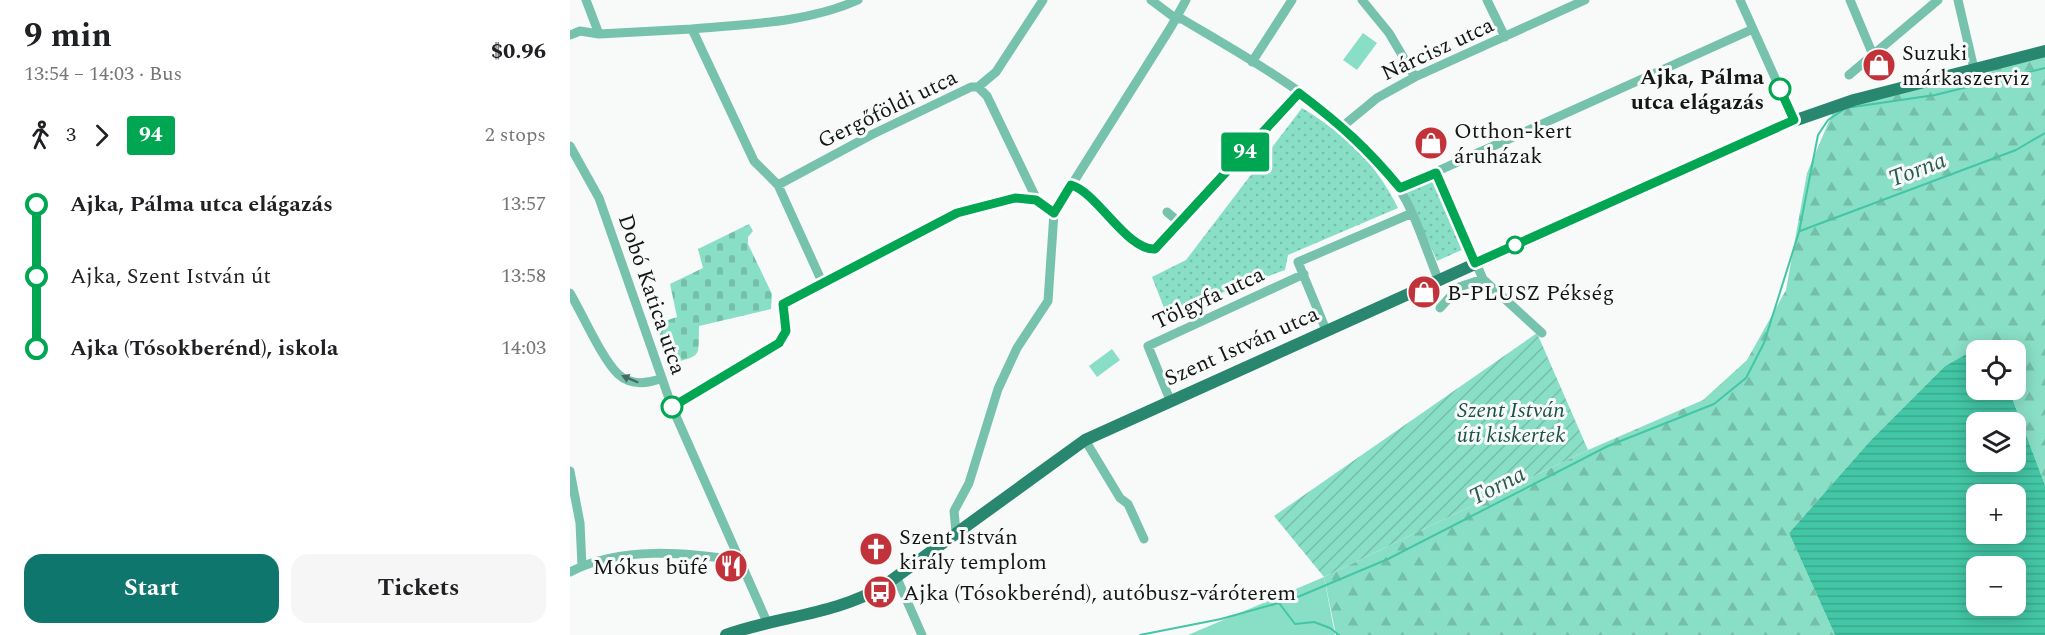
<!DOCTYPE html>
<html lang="en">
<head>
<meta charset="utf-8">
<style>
	body { margin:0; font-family:Spectral,serif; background:#f6f6f6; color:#202124; height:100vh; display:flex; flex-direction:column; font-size:22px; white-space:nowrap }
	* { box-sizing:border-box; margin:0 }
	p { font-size:20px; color:#757577 }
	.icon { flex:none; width:33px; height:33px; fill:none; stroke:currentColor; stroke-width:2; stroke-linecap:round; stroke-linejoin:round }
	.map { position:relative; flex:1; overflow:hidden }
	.sheet { display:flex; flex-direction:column; background:#fff; width:570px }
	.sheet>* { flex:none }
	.badge { padding:0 12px; border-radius:4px; font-size:21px; line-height:39px }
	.tools { position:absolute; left:1396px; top:340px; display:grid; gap:12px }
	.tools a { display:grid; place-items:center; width:60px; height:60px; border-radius:12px; background:#fff; box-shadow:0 3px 15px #0003; font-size:30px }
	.map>.badge { position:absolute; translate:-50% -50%; box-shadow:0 0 0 3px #fff }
	.legs { display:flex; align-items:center; gap:9px; height:66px; padding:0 24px; font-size:20px }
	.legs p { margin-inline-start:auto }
	.headline { display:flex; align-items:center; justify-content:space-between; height:102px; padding:0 24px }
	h1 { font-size:33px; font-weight:700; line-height:45px }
	.primary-button { display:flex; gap:12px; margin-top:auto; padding:12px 24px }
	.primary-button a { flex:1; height:69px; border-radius:18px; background:#0f766e; color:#fff; font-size:24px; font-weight:700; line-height:69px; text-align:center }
	.primary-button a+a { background:#f6f6f6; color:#202124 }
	ul { padding:0 24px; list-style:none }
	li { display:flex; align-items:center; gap:21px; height:72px; font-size:22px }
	li i { display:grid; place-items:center; width:9px; height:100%; margin:0 8px; background:currentColor }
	li i::after { content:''; width:15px; height:15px; margin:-8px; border:4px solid; border-radius:50%; background:#fff }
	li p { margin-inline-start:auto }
	li:first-child i { background:linear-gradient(#0000 50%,currentColor 0) }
	li:last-child i { background:linear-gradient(currentColor 50%,#0000 0) }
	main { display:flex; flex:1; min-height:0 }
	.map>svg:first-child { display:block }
	.grass { fill:#89dfc5 }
	.forest { fill:url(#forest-firs) }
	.cemetery { fill:url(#cemetery-stones) }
	.park { fill:url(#park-dots) }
	.garden { fill:url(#garden-furrows) }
	.water { fill:url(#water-rules); fill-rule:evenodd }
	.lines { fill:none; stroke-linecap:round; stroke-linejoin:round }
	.stream { stroke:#43c6a5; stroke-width:2 }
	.minor { stroke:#77c2ac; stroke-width:9 }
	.major { stroke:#29866f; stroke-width:12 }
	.oneway { fill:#466c61 }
	.line-1-casing { stroke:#fff; stroke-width:14 }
	.line-1 { stroke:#00a651; stroke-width:9 }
	.stop-1-dot { fill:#fff; stroke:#00a651; stroke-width:3 }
	.labels { text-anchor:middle; stroke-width:6; stroke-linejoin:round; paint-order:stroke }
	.street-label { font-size:22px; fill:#151716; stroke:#f7faf9 }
	.poi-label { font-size:22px; fill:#151716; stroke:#f7faf9; text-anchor:start }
	.stop-label { font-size:22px; font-weight:bold; fill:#151716; stroke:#f7faf9; text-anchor:end }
	.park-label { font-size:22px; font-style:italic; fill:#1c5244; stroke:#f7faf9 }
	.water-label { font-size:24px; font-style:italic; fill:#2a5f50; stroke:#f7faf9 }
</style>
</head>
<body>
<main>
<section class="sheet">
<div class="headline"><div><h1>9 min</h1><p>13:54 – 14:03 · Bus</p></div><b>$0.96</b></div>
<div class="legs"><svg class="icon" aria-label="walk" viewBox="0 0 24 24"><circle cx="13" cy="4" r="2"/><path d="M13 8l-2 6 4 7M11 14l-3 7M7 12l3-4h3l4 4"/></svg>3<svg class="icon" aria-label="forward" viewBox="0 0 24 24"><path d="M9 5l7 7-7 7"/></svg><b class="badge" style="background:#00a651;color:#fff">94</b><p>2 stops</p></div>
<ul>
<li><i style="color:#00a651"></i><b>Ajka, Pálma utca elágazás</b><p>13:57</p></li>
<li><i style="color:#00a651"></i><span>Ajka, Szent István út</span><p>13:58</p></li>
<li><i style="color:#00a651"></i><b>Ajka (Tósokberénd), iskola</b><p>14:03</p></li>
</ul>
<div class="primary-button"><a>Start</a><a>Tickets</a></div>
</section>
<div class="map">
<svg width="1475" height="635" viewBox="0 0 1475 635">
	<defs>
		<pattern id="forest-firs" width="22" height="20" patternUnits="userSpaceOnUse" patternTransform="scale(1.5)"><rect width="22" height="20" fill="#89dfc5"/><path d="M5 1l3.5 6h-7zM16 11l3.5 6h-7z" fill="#75bfa8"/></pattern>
		<pattern id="cemetery-stones" width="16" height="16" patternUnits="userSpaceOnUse" patternTransform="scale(1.5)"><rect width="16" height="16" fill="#89dfc5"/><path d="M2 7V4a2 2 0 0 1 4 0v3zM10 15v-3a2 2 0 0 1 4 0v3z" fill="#75bfa8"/></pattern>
		<pattern id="park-dots" width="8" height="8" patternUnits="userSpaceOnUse" patternTransform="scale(1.5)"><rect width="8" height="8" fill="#89dfc5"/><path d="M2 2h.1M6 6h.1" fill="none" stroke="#75bfa8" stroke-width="1.8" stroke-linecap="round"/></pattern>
		<pattern id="garden-furrows" width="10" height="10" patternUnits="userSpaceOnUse" patternTransform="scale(1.5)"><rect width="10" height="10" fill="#89dfc5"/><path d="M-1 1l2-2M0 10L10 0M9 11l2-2" fill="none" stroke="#75bfa8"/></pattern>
		<pattern id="water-rules" width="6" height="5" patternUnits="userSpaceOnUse" patternTransform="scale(1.5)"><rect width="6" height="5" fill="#43c6a5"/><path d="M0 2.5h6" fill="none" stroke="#3aa98d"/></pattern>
	</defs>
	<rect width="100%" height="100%" fill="#f7faf9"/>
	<path class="grass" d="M793,33L807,43L787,70L773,60Z
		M542,349L550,360L527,377L519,366Z
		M754,577L765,635H618Z"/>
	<path class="forest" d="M1475,51V485L1439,390H1446V351H1424L1416,343L1375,366L1301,440L1219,533L1265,635H766L754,577L1018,450L1133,400L1177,360L1216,290L1237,173L1265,107Z"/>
	<path class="cemetery" d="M179,224L183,231L178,237V244L202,294L201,309L129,326C128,359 133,354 101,364L86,324L107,317L100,284L133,268L128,249Z"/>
	<path class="park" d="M732,108C778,137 803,159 828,208L718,255L715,270L596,313L582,277L616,260Z
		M865,178L896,248L867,261L836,191Z"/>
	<path class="garden" d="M967,333L1018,450L754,577L704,516Z"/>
	<path class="water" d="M1416,343L1424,351H1407V390H1439L1475,485V635H1265L1219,533L1301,440L1375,366ZM1407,423H1446V462H1407ZM1407,495H1446V534H1407ZM1407,567H1446V606H1407Z"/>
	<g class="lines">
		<path class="stream" d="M1230,231L1446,150L1475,133
			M709,603L725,624L744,622L760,628L769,635
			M570,635L651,619L723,599L818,559L1038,446L1144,404L1176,378L1194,343L1229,232L1248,135L1258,120L1276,108L1365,95L1475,68"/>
		<path class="minor" d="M16,0L29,34
			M581,0L605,18L612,19C689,65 775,111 828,187C844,210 857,252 868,279
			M792,0L819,33L845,77
			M917,0L935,37
			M1170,0L1224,120
			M1280,0L1303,55
			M1388,0L1404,69
			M122,29C177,24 237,23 288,0
			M0,35L10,31L29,34L122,29L184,161L208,185
			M682,62L722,0
			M1279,75L1368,0
			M408,87L426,72L473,0
			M773,126L807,98L845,77L1015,0
			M0,146L29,198L102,407L197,622
			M866,173L913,279L972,333
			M501,185C527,192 557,251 585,249L729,93
			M830,188L1183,29
			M597,212L610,223
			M253,284L208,185L301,135L401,87H408L417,96L467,200L484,213
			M0,293C12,313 32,359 48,374C61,386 77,384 92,378
			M870,308L889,287L913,279
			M756,330L728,262L840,214
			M600,400L578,346L734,274
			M102,407L209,343L216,331L213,304C240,290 269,277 296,263C350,234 402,195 467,200
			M515,440L550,498L558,504L574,539
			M0,471L10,523L12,566
			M386,532L384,511L399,483L428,389L447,348L478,301L484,213L601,27L616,0
			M0,572C50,546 116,552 170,561
			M326,576L352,635"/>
		<path class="major" d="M156,635C208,616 267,615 315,585L515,440L1215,124L1284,100L1475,51"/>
	</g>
	<defs><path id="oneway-solid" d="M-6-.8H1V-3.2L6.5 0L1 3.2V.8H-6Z" transform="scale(1.5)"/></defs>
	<use class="oneway" href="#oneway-solid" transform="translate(60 379) rotate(-157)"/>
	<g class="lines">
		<g class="line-1-casing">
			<path id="line-1" d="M102,407L209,343L216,331L213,304L387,213L445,198L466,200L484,213L501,185C527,192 557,251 585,249L729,93C770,124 797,148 830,188L866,173L905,263L1224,120L1210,89"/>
		</g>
		<use href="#line-1" class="line-1"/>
	</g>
	<defs>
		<g id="shop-disc" transform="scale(1.725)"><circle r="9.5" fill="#c2323a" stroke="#f7faf9"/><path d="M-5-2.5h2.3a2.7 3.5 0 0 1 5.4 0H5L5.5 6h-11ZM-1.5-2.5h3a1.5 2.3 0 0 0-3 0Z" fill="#fff"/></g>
		<g id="church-disc" transform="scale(1.725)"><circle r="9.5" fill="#c2323a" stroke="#f7faf9"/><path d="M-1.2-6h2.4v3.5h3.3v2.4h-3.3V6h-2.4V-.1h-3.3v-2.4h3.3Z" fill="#fff"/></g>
		<g id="restaurant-disc" transform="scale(1.725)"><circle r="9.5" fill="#c2323a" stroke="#f7faf9"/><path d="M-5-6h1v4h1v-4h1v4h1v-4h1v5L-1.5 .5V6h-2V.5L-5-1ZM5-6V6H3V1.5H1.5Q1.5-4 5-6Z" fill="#fff"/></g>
		<g id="bus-disc" transform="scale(1.725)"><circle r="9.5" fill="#c2323a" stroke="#f7faf9"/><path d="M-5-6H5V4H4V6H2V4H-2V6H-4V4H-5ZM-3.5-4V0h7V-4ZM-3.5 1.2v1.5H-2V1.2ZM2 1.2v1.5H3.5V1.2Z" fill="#fff"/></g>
	</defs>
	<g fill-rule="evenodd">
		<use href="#shop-disc" x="1309" y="65"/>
		<use href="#shop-disc" x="861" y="143"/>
		<use href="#shop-disc" x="854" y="292"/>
		<use href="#church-disc" x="306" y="549"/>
		<use href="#restaurant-disc" x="161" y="566"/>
		<use href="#bus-disc" x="310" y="592"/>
	</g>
	<g class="stop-1-dot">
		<circle cx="1210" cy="89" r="10"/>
		<circle cx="945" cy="245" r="8"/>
		<circle cx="102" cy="407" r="10"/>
	</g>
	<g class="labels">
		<g class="street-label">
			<text transform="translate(867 48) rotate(-25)" y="8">Nárcisz utca</text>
			<text transform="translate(317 108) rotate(-26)" y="8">Gergőföldi utca</text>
			<text transform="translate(83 294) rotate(71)" y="8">Dobó Katica utca</text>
			<text transform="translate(638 297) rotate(-25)" y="8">Tölgyfa utca</text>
			<text transform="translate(671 345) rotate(-24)" y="8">Szent István utca</text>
		</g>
		<g class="poi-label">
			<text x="1332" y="60">Suzuki<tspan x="1332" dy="25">márkaszerviz</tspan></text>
			<text x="884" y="138">Otthon-kert<tspan x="884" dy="25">áruházak</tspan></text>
			<text x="877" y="300">B-PLUSZ Pékség</text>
			<text x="329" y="544">Szent István<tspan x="329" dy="25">király templom</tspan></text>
			<text x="138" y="574" text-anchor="end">Mókus büfé</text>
			<text x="333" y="600">Ajka (Tósokberénd), autóbusz-váróterem</text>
		</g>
		<g class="stop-label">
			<text x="1194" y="84">Ajka, Pálma<tspan x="1194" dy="25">utca elágazás</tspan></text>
		</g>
		<g class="park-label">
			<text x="941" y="417">Szent István<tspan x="941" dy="25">úti kiskertek</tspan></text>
		</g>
		<g class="water-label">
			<text transform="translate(1347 169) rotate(-21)" y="8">Torna</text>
			<text transform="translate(927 485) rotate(-27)" y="8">Torna</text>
		</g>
	</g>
</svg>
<div class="tools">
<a><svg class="icon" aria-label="locate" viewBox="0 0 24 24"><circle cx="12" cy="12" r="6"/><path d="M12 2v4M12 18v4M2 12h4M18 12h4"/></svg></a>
<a><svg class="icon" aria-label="layers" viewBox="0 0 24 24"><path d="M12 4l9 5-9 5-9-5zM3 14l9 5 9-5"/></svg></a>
<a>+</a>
<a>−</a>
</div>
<b class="badge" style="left:675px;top:152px;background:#00a651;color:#fff">94</b>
</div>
</main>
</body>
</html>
